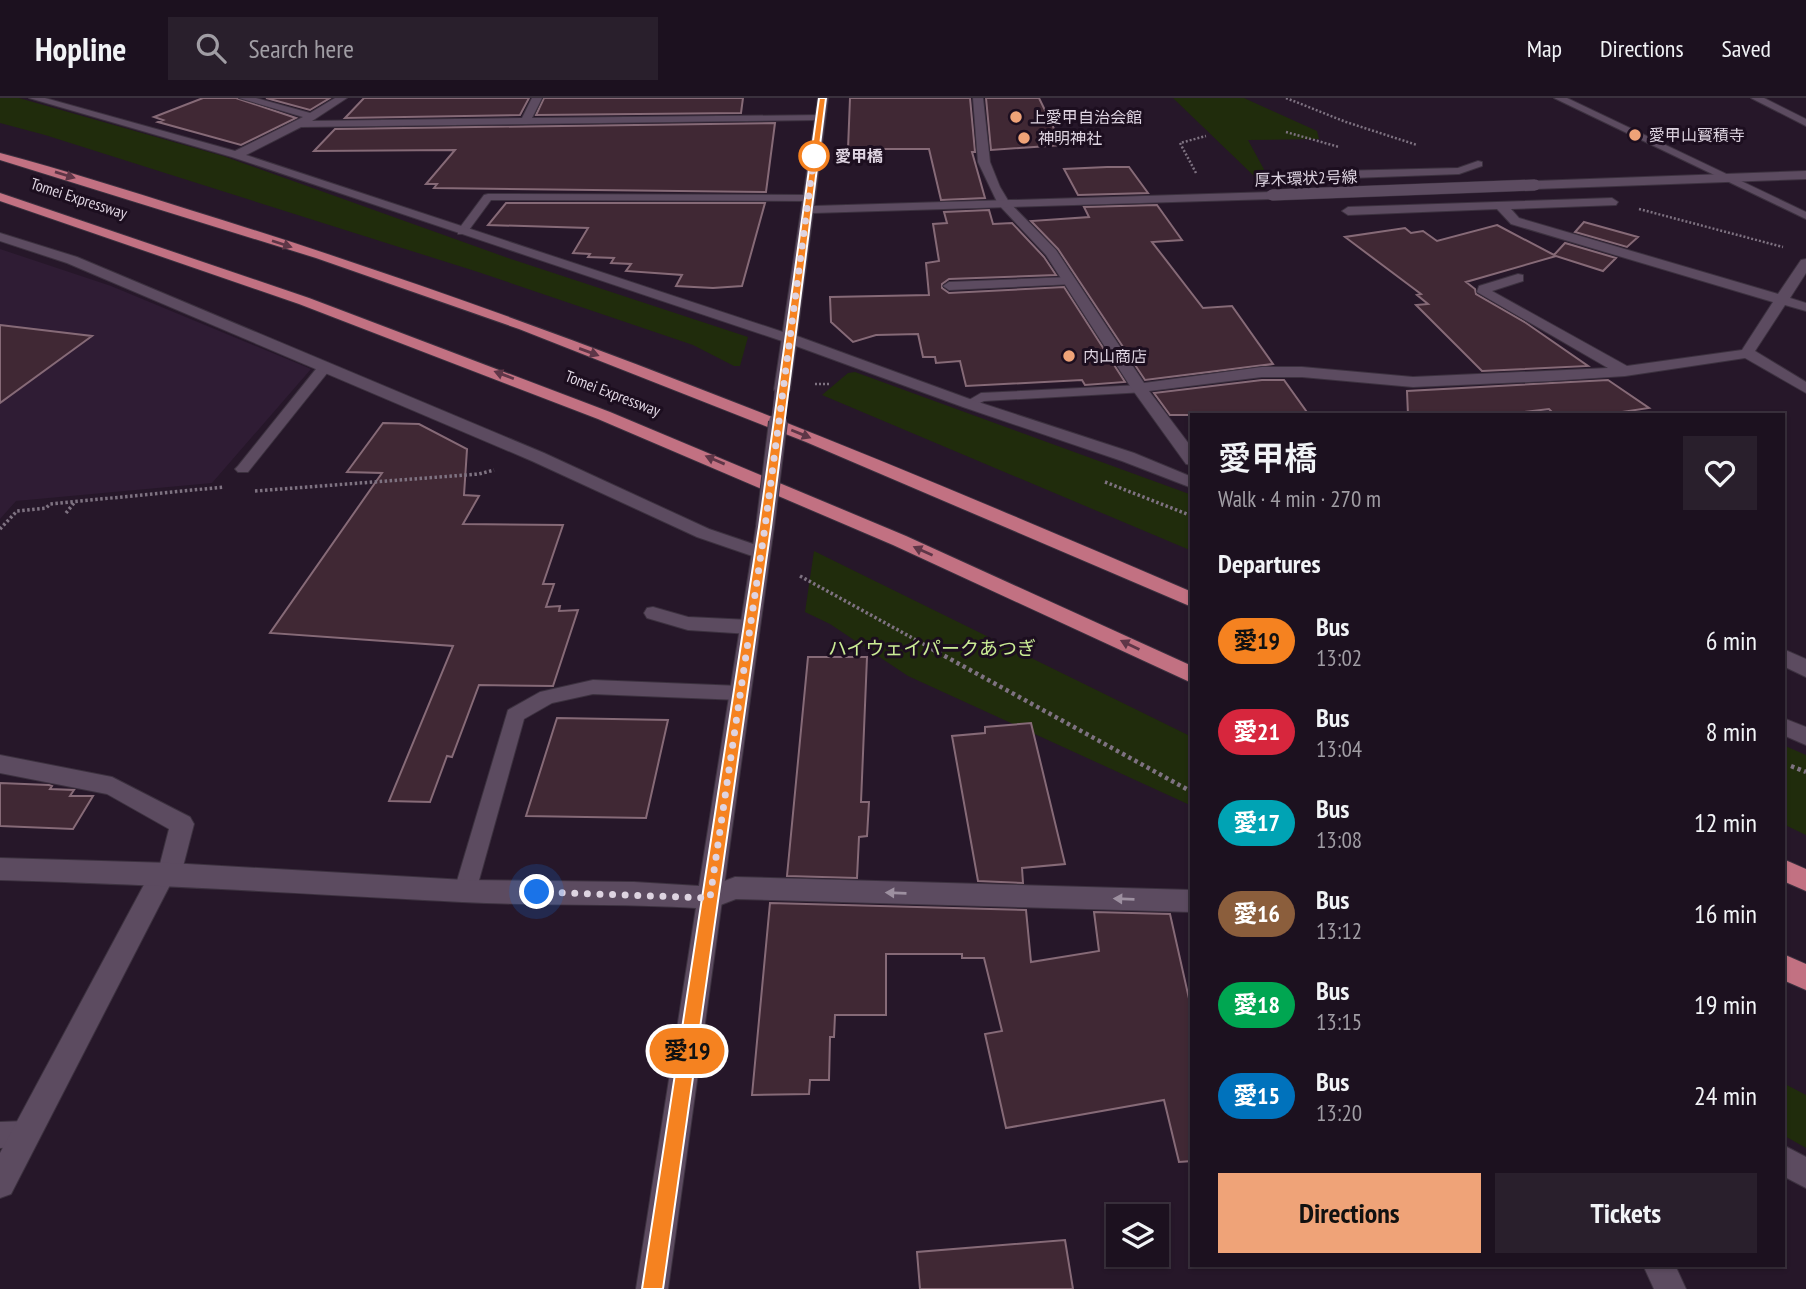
<!DOCTYPE html>
<html lang="en">
<head>
<meta charset="utf-8">
<style>
	body { margin:0; font-family:"PT Sans Narrow","Noto Sans JP",sans-serif; background:#291f2c; color:#f1f3f6; height:100vh; display:flex; flex-direction:column; font-size:26px; white-space:nowrap }
	* { box-sizing:border-box; margin:0 }
	p { font-size:23px; color:#a09da4 }
	.icon { flex:none; width:38px; height:38px; fill:none; stroke:currentColor; stroke-width:2; stroke-linecap:round; stroke-linejoin:round }
	.map { position:relative; flex:1; overflow:hidden }
	.side { position:absolute; left:1190px; top:315px; width:595px; height:854px; display:flex; flex-direction:column; background:#1c111f; border-radius:0px; box-shadow:0 2px 5px #0004,0 0 0 2px #3a313d }
	.side>* { flex:none }
	.badge { padding:0 14px; border-radius:23px; font-size:24px; line-height:46px }
	.controls { position:absolute; left:1106px; top:1106px; display:grid; gap:14px }
	.controls a { display:grid; place-items:center; width:63px; height:63px; border-radius:0px; background:#1c111f; box-shadow:0 2px 5px #0004,0 0 0 2px #3a313d; font-size:35px }
	.you { position:absolute; width:35px; height:35px; margin:-18px; border:5px solid #fff; border-radius:50%; background:#1a73e8; box-shadow:0 0 0 10px #1a73e833 }
	.map>.badge { position:absolute; translate:-50% -50%; box-shadow:0 0 0 4px #fff }
	h2 { padding:0 28px; font-size:26px; line-height:63px }
	.round { display:grid; place-items:center; flex:none; width:74px; height:74px; border-radius:0px; background:#291f2c }
	.headline { display:flex; align-items:center; justify-content:space-between; height:119px; padding:0 28px }
	h1 { font-size:33px; font-weight:600; line-height:52px }
	.button { display:flex; gap:14px; margin-top:auto; padding:14px 28px }
	.button a { flex:1; height:80px; border-radius:0px; background:#efa378; color:#111; font-size:28px; font-weight:600; line-height:80px; text-align:center }
	.button a+a { background:#291f2c; color:#f1f3f6 }
	ul { padding:0; list-style:none }
	li { display:flex; align-items:center; gap:21px; height:91px; padding:0 28px }
	li div { flex:1 }
	li b { display:block; font-size:26px }
	li em { font-style:normal }
	li .badge { min-width:77px; font-weight:700; text-align:center }
	header { display:flex; align-items:center; gap:42px; box-sizing:border-box; height:98px; padding:0 35px; background:#1c111f; border-bottom:2px solid #3a313d }
	header strong { font-size:33px }
	nav { display:flex; gap:38px; margin-inline-start:auto; font-size:24px }
	.search { width:490px; height:63px; background:#291f2c; display:flex; align-items:center; gap:18px; box-sizing:border-box; padding:0 24px; border-radius:0px; color:#a09da4; font-size:26px }
	.map>svg:first-child { display:block }
	.built { fill:#2f1c34 }
	.green { fill:#202c0c }
	.building { fill:#402834; stroke:#866a77; stroke-width:2 }
	.lines { fill:none; stroke-linecap:round; stroke-linejoin:round }
	.lane-casing { stroke:#3c313f; stroke-width:2 }
	.street-casing { stroke:#3c313f; stroke-width:2 }
	.secondary-casing { stroke:#3c313f; stroke-width:2 }
	.highway-casing { stroke:#3c313f; stroke-width:2 }
	.path-far2 { stroke:#7e7281; stroke-width:2.5; stroke-dasharray:2 2; stroke-linecap:butt }
	.path-far1 { stroke:#7e7281; stroke-width:3.5; stroke-dasharray:2.5 2.5; stroke-linecap:butt }
	.path { stroke:#7e7281; stroke-width:4.5; stroke-dasharray:3.5 3.5; stroke-linecap:butt }
	.lane { fill:#5c4b60; fill-rule:evenodd }
	.street { fill:#5c4b60; fill-rule:evenodd }
	.secondary { fill:#5c4b60; fill-rule:evenodd }
	.highway { fill:#c27182; fill-rule:evenodd }
	.secondary-bridge-far2-casing { stroke:#3c313f; stroke-width:12; stroke-linecap:butt }
	.secondary-bridge-far1-casing { stroke:#3c313f; stroke-width:15; stroke-linecap:butt }
	.secondary-bridge-casing { stroke:#3c313f; stroke-width:20; stroke-linecap:butt }
	.secondary-bridge-far2 { stroke:#5c4b60; stroke-width:11 }
	.secondary-bridge-far1 { stroke:#5c4b60; stroke-width:14 }
	.secondary-bridge { stroke:#5c4b60; stroke-width:18 }
	.oneway { fill:#5e3647 }
	.oneway2 { fill:#9d90a0 }
	.line { fill:#f58220; stroke:#fff; stroke-width:2 }
	.walk { stroke:#ded4e1; stroke-width:7; stroke-dasharray:0 12.6 }
	.poi-dot { fill:#efa378; stroke:#1c0e1f; stroke-width:2.5 }
	.stop-dot { fill:#fff; stroke:#f58220; stroke-width:3.5 }
	.labels { text-anchor:middle; stroke-width:6; stroke-linejoin:round; paint-order:stroke }
	.far-poi-label { font-size:16px; fill:#ded4e1; stroke:#1c0e1f; text-anchor:start }
	.far-stop-label { font-size:16px; font-weight:bold; fill:#ded4e1; stroke:#1c0e1f; text-anchor:start }
	.far-street-label { font-size:16px; fill:#ded4e1; stroke:#1c0e1f }
	.park-label { font-size:19px; fill:#caec95; stroke:#1c0e1f }
</style>
</head>
<body>
<header>
<strong>Hopline</strong>
<div class="search"><svg class="icon" aria-label="search" viewBox="0 0 24 24"><circle cx="10" cy="10" r="6"/><path d="M15 15l6 6"/></svg>Search here</div>
<nav><a>Map</a><a>Directions</a><a>Saved</a></nav>
</header>
<div class="map">
<svg width="1806" height="1191" viewBox="0 0 1806 1191">
	<rect width="100%" height="100%" fill="#261729"/>
	<path class="built" d="M0,151L111,188L311,271L212,385L16,403L0,421Z"/>
	<path class="green" d="M0,0H19L223,58L508,160L748,239L740,268H734L693,247L478,174L45,37L0,25Z
		M1173,0H1244L1317,33L1319,41L1248,42L1267,77L1254,78Z
		M855,274L1192,397V453L822,297L848,275Z
		M814,453L1192,639V708L908,578L830,526L805,514Z
		M1783,647L1806,657V737L1783,726Z
		M1783,985L1806,997V1050L1783,1037Z"/>
	<path class="building" d="M203,0H236L296,20L241,47L158,24L163,22L154,19Z
		M266,0H330L310,12Z
		M364,0H529L520,17L345,20Z
		M544,0H743L741,15L536,17Z
		M850,0H970L975,54H972L985,100L941,102L929,51H848Z
		M986,0H1039L1062,47L991,52Z
		M775,25L766,94L434,90L437,86H426L455,52L314,53L335,31Z
		M1107,69H1129L1148,95L1078,97L1064,71Z
		M506,105H765L742,188L713,190L676,188L682,177L626,173L631,166L611,165L614,160L588,159L590,156L573,155L588,130L488,127Z
		M1157,107L1182,142L1152,144L1203,210L1232,208L1273,266L1145,282L1058,151L1031,123L1089,119L1084,109Z
		M989,112L993,126L1012,125L1044,159L1056,177L949,181L942,186V190L949,195L1064,189L1125,284L1085,287L1082,282L966,288L960,263L936,265L935,259H923L918,236L876,237L853,244L831,224L830,199L929,197L926,165L939,163L933,126L947,125L944,114Z
		M1584,124L1638,139L1627,149L1575,134Z
		M1497,127L1554,157L1565,145L1616,160L1603,173L1556,158L1466,184L1475,191L1476,196L1526,225L1588,268L1482,273L1416,207L1428,206L1417,197L1421,196L1345,139L1405,130L1411,135L1423,133L1437,143Z
		M0,227L92,238L0,305Z
		M1262,282H1284L1309,317H1170L1154,295Z
		M1608,282L1649,310L1602,317H1555L1549,311L1500,317H1408L1407,293Z
		M383,325L419,326L467,351L464,397L479,398L463,426L563,427L543,486H554L546,509L560,508L559,513L578,512L553,588L479,587L452,659L447,658L430,704L389,703L453,548L270,535L382,375L347,374Z
		M808,559H867L861,704H869L867,738L859,739L857,780L787,778Z
		M557,620L668,622L646,720L526,718Z
		M1031,625L1065,766L1022,770L1023,785L978,783L952,638L985,635V629Z
		M0,685L49,687L52,688L50,691L74,692L70,698H93L73,731L0,728Z
		M770,805L1026,812L1031,864L1099,853L1094,814L1170,816L1192,914V1063L1179,1064L1164,1002L1006,1030L985,936L1002,933L984,860H962V856H886V917H835L834,939H830L829,982H810L809,996L752,997Z
		M1065,1142L1073,1191H920L917,1154Z"/>
	<g class="lines">
		<g class="lane-casing">
			<path id="lane" d="M1554,0H1567L1806,114V121Z
				M488,96L809,97L815,100L809,103L491,102L466,136H458V132L484,97Z
				M1070,179L1076,183L1074,186L949,192L943,188L949,184Z
				M325,265L332,269L248,374H238L235,371L238,368L320,266Z
				M1140,287L1145,288V294L984,303L969,310L962,306L981,295Z
				M653,509L688,519L750,522L756,524L759,529L756,534L750,536L688,532L647,520L644,515L647,510Z
				M593,582L740,588L747,590L750,595L747,600L740,602L593,596L552,605L524,621L476,793L473,800L465,803L457,800L454,793L508,612L540,594Z
				M25,1023L34,1027L38,1036L34,1045L25,1049L0,1050V1024Z"/>
		</g>
		<g class="street-casing">
			<path id="street" d="M29,0H45L235,53L303,19L239,0H256L310,15L335,0H347L312,23L522,20L532,0H542L532,20L824,17V21L820,22L301,29L246,57L795,238L797,241L795,244H785L232,59Z
				M973,0H983L990,64L1000,89L1009,104L1056,152L1144,285L1262,269H1302L1413,279L1608,270L1477,194L1479,188L1518,176L1523,177V183L1492,193L1627,268L1742,252L1773,204L1511,126L1497,111L1348,117L1342,113L1348,109L1612,100L1618,104L1616,107L1511,111L1519,120L1778,196L1801,162L1806,161V175L1790,200L1806,205V213L1785,207L1755,253L1806,284V295L1745,260L1625,278L1550,283L1413,289L1302,279H1262L1149,293L1192,350V367L1186,366L1132,291L1046,157L998,106L978,64Z
				M1751,0H1764L1806,21V28Z
				M1478,63L1482,64V68L1459,76L1298,82L1292,78L1298,74L1458,70Z
				M0,135L77,159L544,355L709,431L768,451L770,455L768,459L761,461L697,439L532,363L67,165L0,143Z
				M1783,551L1806,561V579L1783,568Z
				M0,657L112,679L190,719L194,726L179,784L170,787L11,1096L0,1100V1055L154,768L160,766L169,731L107,696L0,675Z
				M735,779L1192,792V814L736,801L710,811L701,808L698,800L701,792Z
				M1783,1047L1806,1059V1090L1783,1078Z
				M1643,1167H1675L1686,1191H1654Z"/>
		</g>
		<g class="secondary-casing">
			<path id="secondary" d="M818,0H828L814,108L1276,94L1278,97L1272,101L813,115L797,238L975,303L1134,355L1192,379V390L1122,363L963,309L796,248L790,292L787,295H777L774,292Z
				M1806,73V81L1535,91L1529,87L1535,83Z
				M765,423L774,429L668,1191H636L696,810C618,805 540,808 462,804C308,796 154,786 0,782V760L170,765L465,782L634,784L699,788L756,429Z
				M1783,620L1806,629V647L1783,637Z"/>
		</g>
		<g class="highway-casing">
			<path id="highway" d="M0,55C64,72 127,92 190,112C532,217 863,352 1192,494V509L806,344L519,231L316,160L0,62Z
				M0,95L309,200L610,314L906,438L1192,568V585L893,447L598,321L299,206L0,103Z
				M1783,761L1806,771V793L1783,783Z
				M1783,856L1806,866V892L1783,882Z"/>
		</g>
		<path class="path-far2" d="M1286,0L1346,24L1417,47
			M1286,34L1339,49
			M1196,75L1180,45L1206,38
			M1639,111L1783,149
			M815,286H830"/>
		<path class="path-far1" d="M1105,384L1192,418
			M255,393L479,376L494,372
			M66,415L74,405
			M0,431L17,413L46,410L50,406L224,389
			M800,478L936,553"/>
		<path class="path" d="M932,551L1192,694
			M1791,668L1806,674"/>
		<use href="#lane" class="lane"/>
		<use href="#street" class="street"/>
		<use href="#secondary" class="secondary"/>
		<use href="#highway" class="highway"/>
		<g class="secondary-bridge-far2-casing">
			<path id="secondary-bridge-far2" d="M1272,97L1535,87"/>
		</g>
		<g class="secondary-bridge-far1-casing">
			<path id="secondary-bridge-far1" d="M778,326L782,292"/>
		</g>
		<g class="secondary-bridge-casing">
			<path id="secondary-bridge" d="M765,429L778,324"/>
		</g>
		<use href="#secondary-bridge-far2" class="secondary-bridge-far2"/>
		<use href="#secondary-bridge-far1" class="secondary-bridge-far1"/>
		<use href="#secondary-bridge" class="secondary-bridge"/>
	</g>
	<defs><path id="oneway-solid" d="M-6-.8H1V-3.2L6.5 0L1 3.2V.8H-6Z" transform="scale(1.75)"/></defs>
	<g class="oneway">
		<use href="#oneway-solid" transform="translate(65 77) rotate(17)"/>
		<use href="#oneway-solid" transform="translate(282 146) rotate(18)"/>
		<use href="#oneway-solid" transform="translate(589 254) rotate(20)"/>
		<use href="#oneway-solid" transform="translate(504 277) rotate(-159)"/>
		<use href="#oneway-solid" transform="translate(801 336) rotate(22)"/>
		<use href="#oneway-solid" transform="translate(715 362) rotate(-157)"/>
		<use href="#oneway-solid" transform="translate(923 453) rotate(-156)"/>
		<use href="#oneway-solid" transform="translate(1130 547) rotate(-154)"/>
	</g>
	<g class="oneway2">
		<use href="#oneway-solid" transform="translate(896 795) rotate(-178)"/>
		<use href="#oneway-solid" transform="translate(1124 801) rotate(-178)"/>
	</g>
	<path class="line" d="M819,0H826L771,429L663,1191H642L759,429Z"/>
	<g class="lines">
		<path class="walk" d="M537,794L710,800L765,429L814,58"/>
	</g>
	<g class="poi-dot">
		<circle cx="1016" cy="19" r="7"/>
		<circle cx="1635" cy="37" r="7"/>
		<circle cx="1024" cy="40" r="7"/>
		<circle cx="1069" cy="258" r="7"/>
	</g>
	<circle class="stop-dot" cx="814" cy="58" r="14"/>
	<g class="labels">
		<g class="far-poi-label">
			<text x="1030" y="25">上愛甲自治会館</text>
			<text x="1649" y="43">愛甲山寳積寺</text>
			<text x="1038" y="46">神明神社</text>
			<text x="1083" y="264">内山商店</text>
		</g>
		<g class="far-stop-label">
			<text x="835" y="64">愛甲橋</text>
		</g>
		<g class="far-street-label">
			<text transform="translate(1306 80) rotate(-2)" y="6">厚木環状2号線</text>
			<text transform="translate(79 100) rotate(18)" y="6">Tomei Expressway</text>
			<text transform="translate(613 295) rotate(21)" y="6">Tomei Expressway</text>
		</g>
		<g class="park-label">
			<text x="932" y="557">ハイウェイパークあつぎ</text>
		</g>
	</g>
</svg>
<div class="controls">
<a><svg class="icon" aria-label="layers" viewBox="0 0 24 24"><path d="M12 4l9 5-9 5-9-5zM3 14l9 5 9-5"/></svg></a>
</div>
<div class="you" style="left:537px;top:794px"></div>
<b class="badge" style="left:687px;top:953px;background:#f58220;color:#111">愛19</b>
<section class="side">
<div class="headline"><div><h1>愛甲橋</h1><p>Walk · 4 min · 270 m</p></div><a class="round"><svg class="icon" aria-label="heart" viewBox="0 0 24 24"><path d="M12 20l-8-8c-3-5 5-10 8-4 3-6 11-1 8 4z"/></svg></a></div>
<h2>Departures</h2>
<ul>
<li><span class="badge" style="background:#f58220;color:#111">愛19</span><div><b>Bus</b><p>13:02</p></div><em>6 min</em></li>
<li><span class="badge" style="background:#d7263d;color:#fff">愛21</span><div><b>Bus</b><p>13:04</p></div><em>8 min</em></li>
<li><span class="badge" style="background:#00a3b4;color:#fff">愛17</span><div><b>Bus</b><p>13:08</p></div><em>12 min</em></li>
<li><span class="badge" style="background:#8b5e3c;color:#fff">愛16</span><div><b>Bus</b><p>13:12</p></div><em>16 min</em></li>
<li><span class="badge" style="background:#00a651;color:#fff">愛18</span><div><b>Bus</b><p>13:15</p></div><em>19 min</em></li>
<li><span class="badge" style="background:#0072bc;color:#fff">愛15</span><div><b>Bus</b><p>13:20</p></div><em>24 min</em></li>
</ul>
<div class="button"><a>Directions</a><a>Tickets</a></div>
</section>
</div>
</body>
</html>
